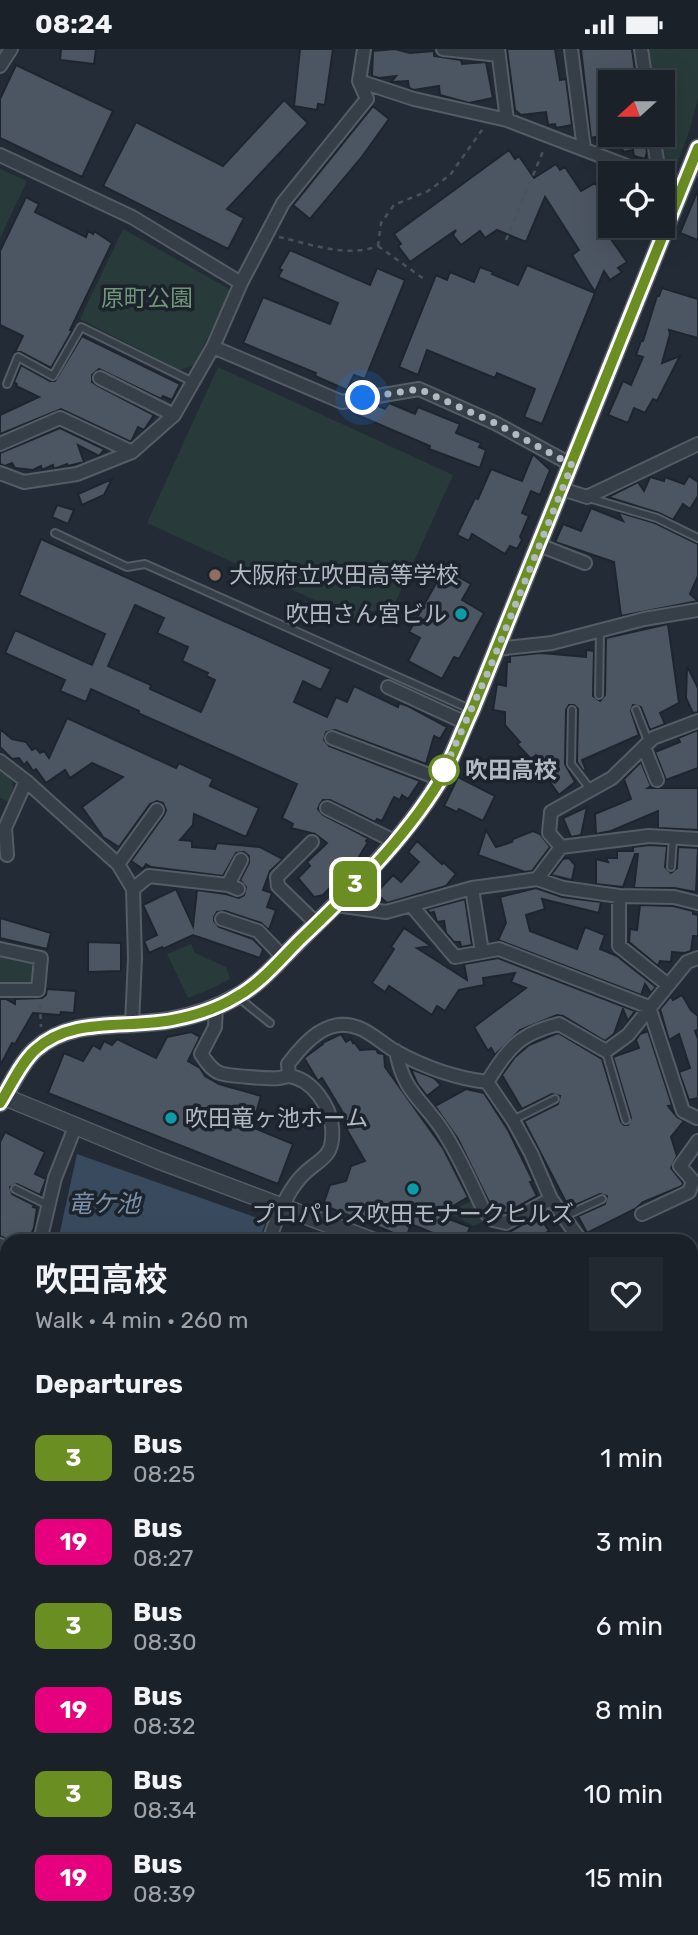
<!DOCTYPE html>
<html lang="en">
<head>
<meta charset="utf-8">
<style>
	body { margin:0; font-family:Rubik,"Noto Sans JP",sans-serif; background:#232930; color:#f1f3f6; height:100vh; display:flex; flex-direction:column; font-size:26px; white-space:nowrap }
	* { box-sizing:border-box; margin:0 }
	p { font-size:23px; color:#9fa3a8 }
	.icon { flex:none; width:38px; height:38px; fill:none; stroke:currentColor; stroke-width:2; stroke-linecap:round; stroke-linejoin:round }
	.map { position:relative; flex:1; overflow:hidden }
	.sheet { position:absolute; left:0px; top:1185px; width:698px; height:702px; display:flex; flex-direction:column; background:#1a2128; border-radius:21px 21px 0 0; box-shadow:0 7px 28px #0002,0 0 0 2px #383e45 }
	.sheet>* { flex:none }
	.badge { padding:0 14px; border-radius:10px; font-size:24px; line-height:46px }
	.needle { width:46px; rotate:249deg }
	.tools { position:absolute; left:598px; top:21px; display:grid; gap:14px }
	.tools a { display:grid; place-items:center; width:77px; height:77px; border-radius:0px; background:#1a2128; box-shadow:0 7px 28px #0002,0 0 0 2px #383e45; font-size:35px }
	.you { position:absolute; width:35px; height:35px; margin:-18px; border:5px solid #fff; border-radius:50%; background:#1a73e8; box-shadow:0 0 0 10px #1a73e833 }
	.map>.badge { position:absolute; translate:-50% -50%; box-shadow:0 0 0 4px #fff }
	h2 { padding:0 35px; font-size:26px; line-height:63px }
	.round { display:grid; place-items:center; flex:none; width:74px; height:74px; border-radius:0px; background:#232930 }
	.head { display:flex; align-items:center; justify-content:space-between; height:119px; padding:0 35px }
	h1 { font-size:33px; font-weight:700; line-height:52px }
	ul { padding:0; list-style:none }
	li { display:flex; align-items:center; gap:21px; height:84px; padding:0 35px }
	li div { flex:1 }
	li b { display:block; font-size:26px }
	li em { font-style:normal }
	li .badge { min-width:77px; font-weight:700; text-align:center }
	.status { display:flex; justify-content:space-between; align-items:center; height:49px; padding:0 35px; background:#1a2128; direction:ltr }
	.status svg { height:19px; fill:currentColor }
	.map>svg:first-child { display:block }
	.green { fill:#283a39 }
	.water { fill:#3a4a5e }
	.lines { fill:none; stroke-linecap:round; stroke-linejoin:round }
	.stream { stroke:#3a4a5e; stroke-width:4.5 }
	.building { fill:#4c5662; stroke:#1e252e; stroke-width:2; fill-rule:evenodd }
	.service-casing { stroke:#545c65; stroke-width:10 }
	.minor-casing { stroke:#545c65; stroke-width:16 }
	.tertiary-casing { stroke:#545c65; stroke-width:19 }
	.motorway-casing { stroke:#414952; stroke-width:28 }
	.path { stroke:#455557; stroke-width:2.5; stroke-dasharray:5 5; stroke-linecap:butt }
	.service { stroke:#363e47; stroke-width:6 }
	.minor { stroke:#363e47; stroke-width:12 }
	.tertiary { stroke:#363e47; stroke-width:16 }
	.motorway { stroke:#6c6254; stroke-width:24 }
	.line-casing { stroke:#fff; stroke-width:16 }
	.line { stroke:#6b8e23; stroke-width:10 }
	.walk { stroke:#b1b9c3; stroke-width:7; stroke-dasharray:0 12.6 }
	.education-dot { fill:#8d6e63; stroke:#1c232c; stroke-width:2.5 }
	.culture-dot { fill:#0f9aa8; stroke:#1c232c; stroke-width:2.5 }
	.stop-dot { fill:#fff; stroke:#6b8e23; stroke-width:3.5 }
	.labels { text-anchor:middle; stroke-width:7; stroke-linejoin:round; paint-order:stroke }
	.park-label { font-size:23px; fill:#72967a; stroke:#1c232c }
	.poi-label { font-size:23px; fill:#b1b9c3; stroke:#1c232c; text-anchor:start }
	.stop-label { font-size:23px; font-weight:bold; fill:#b1b9c3; stroke:#1c232c; text-anchor:start }
	.water-label { font-size:24px; font-style:italic; fill:#7c90a9; stroke:#1c232c }
</style>
</head>
<body>
<div class="status"><b>08:24</b><svg viewBox="0 0 49 12"><path d="M0 12V9h3v3zM5 12V6h3v6zM10 12V3h3v9zM15 12V0h3v12zM26 1h20v11H26zM47 4h2v5h-2z"/></svg></div>
<div class="map">
<svg width="698" height="1886" viewBox="0 0 698 1886">
	<rect width="100%" height="100%" fill="#232c36"/>
	<path class="green" d="M646,0H698V49L689,83L674,123L664,120L659,86H663V33H651Z
		M0,120L27,132L0,189Z
		M123,180L231,241L194,316L180,321L80,270Z
		M218,318L453,426L396,552L356,570L147,474Z
		M0,721C16,733 15,735 9,753L0,749Z
		M191,895L195,904L226,918L230,930L206,942L188,949L167,905Z
		M5,906L31,912L35,917L34,930L29,936L0,935V907Z
		M472,1152L484,1172L474,1177L446,1163Z
		M0,1641L7,1643V1875L0,1870Z
		M13,1880H450L445,1886H22Z"/>
	<path class="water" d="M77,1105L266,1172L259,1192H58Z
		M483,1880H525L520,1886H491Z"/>
	<g class="lines">
		<path class="stream" d="M0,2L1,0"/>
	</g>
	<path class="building" d="M61,0H96L94,15L60,11Z
		M300,0H333L325,56L318,55L317,61L294,57Z
		M395,0L410,4L434,2V7L461,11L462,15L486,13L493,49L469,54L440,46L439,37L414,41L409,39L408,32L391,33L396,27L379,29L372,27L373,2Z
		M507,0H555L560,31L566,30L572,76L556,79L555,75L548,76L546,63L521,66L515,61Z
		M581,0H632L635,22L630,27L631,33H608L610,45L606,46L613,91L596,93L595,88L591,89Z
		M16,16L113,62L82,128L0,89V50Z
		M284,51L308,74L227,160L244,169L228,200L103,137L136,73L223,117Z
		M373,57L389,70L361,109L310,170L293,156Z
		M632,86H644L647,103L645,110L634,107L633,101L623,103L620,88Z
		M509,101L515,110L519,107L534,129L556,115L560,121L565,118L581,142L595,134L611,159V177H631L611,190L627,213L618,219L622,223L610,231L604,222L595,243L572,206L579,201L545,148L526,193L497,181L485,189L480,182L461,196L453,186L456,181L410,213L398,197L401,195L394,185Z
		M698,141V191L680,184Z
		M26,148L39,155L35,163L86,188L88,182L93,185L94,182L112,194L70,281L72,282L51,319L21,303H15L23,287L0,276V202Z
		M290,201L370,236L377,219L405,231L365,330L354,326L347,341L315,327L316,324L243,294L263,248L330,275L338,254L278,228L282,221L279,220Z
		M527,216L595,244L542,375L524,368L535,340L497,324L495,329L427,301L418,326L399,318L436,226L447,231L450,223L474,233L480,218L493,223L492,225L518,236Z
		M662,239L698,250V289L669,281L670,285L662,314L680,307L657,352L653,350L645,364L634,359L628,374L608,366L623,332L631,336L643,308L636,306L641,292H643L657,247H659Z
		M82,287L180,335L172,351L163,347L161,350L99,320L92,326V333L96,336L154,366L144,381L138,378L131,393L61,360L0,385V366L39,348L16,337L17,335L14,333L21,316L50,332H55Z
		M389,354L415,365L418,358L460,375L456,384L481,394L479,398L486,401L480,419L429,400L430,397L355,365L358,359H371L376,356L385,360Z
		M60,379L106,401L105,403L103,402L99,407L78,396L84,413L68,417L67,415L54,420L53,416L42,421L41,417L33,421L15,419L12,414L5,417L0,415V404Z
		M533,405L550,421L540,446L531,442L522,464L529,467L520,488L522,491L517,500L510,497L505,505L472,485L469,492L457,486L475,449L478,450L491,420L522,432Z
		M689,427L698,433V447L690,460L683,455L673,471L659,464L608,448L638,433L644,442L650,428L664,432L665,428L684,435Z
		M112,430L104,446L82,456L78,445Z
		M57,456L74,461L68,475L52,468Z
		M591,459L623,472L618,463L655,474L698,495V527L690,545L698,552L621,567L614,513L555,493L563,475L581,482Z
		M41,490L331,620L321,641L303,632L294,653L327,668L336,648L347,653L354,637L398,658L399,654L408,657L447,678L440,690L434,687L426,715L335,681L326,683L324,691L329,697L420,732L408,750L402,746L400,751L394,748L382,772L377,770L375,773L330,751H323L320,755L318,760L323,766L368,789L366,792L368,793L357,811L323,846L314,848L298,829L310,817L307,813L327,794L315,785L291,779L293,775L282,769L297,735L138,664L139,662L91,640L86,653L60,642L65,631L5,604L15,581L92,616L105,585L19,546ZM135,556L164,569L157,584L188,598L182,612L208,624L206,627L215,631L201,663L150,640L151,636L108,617Z
		M444,520L471,535L462,551L484,564L459,610L454,608L442,630L408,612L420,589L409,583Z
		M668,575L679,654L660,664L665,675L650,681L641,658L633,656L631,662L639,686L582,711L586,721L583,722L577,713L578,660L574,656H569L566,661L565,715L575,733L559,746L548,730L551,728L536,706L531,710L517,695L520,693L505,676V663L493,661L497,635L506,637L507,613H510V607L541,604L586,608V601L594,602L593,647L600,652L605,646L606,589Z
		M687,617L698,639V663L693,664L686,649Z
		M67,669L176,719L179,714L213,730L210,737L259,759L246,788L194,765L193,776L180,791L192,792V798L215,800L217,794L260,798L283,810L270,822L263,841L272,844L267,858L276,861L269,881L261,874L225,862L217,863L214,868V872L219,878L253,890L263,900L260,909L193,886L163,900L162,898L149,904L144,892L157,886L143,856L176,840L193,877L197,841L226,845L239,849L244,846L246,838L240,831L249,814V807L244,803L236,804L223,827L151,818L146,815L143,820L131,812L164,766L166,761L163,754L157,752L150,755L119,798L103,788L82,758L123,728L92,714L70,729L65,721L46,734L36,720L33,722L27,713L24,716L19,709L12,710L0,698V680L12,690L26,693L32,701L36,699L40,704L44,702L49,709Z
		M698,681V719L666,731L655,703L680,693L678,689Z
		M641,713L651,737L648,739H698V781L658,779V762L611,782L596,785L595,765L631,750L624,730Z
		M458,728L495,747L483,772L459,760L457,763L444,757Z
		M587,758L581,786L571,788L563,769Z
		M486,781L496,798L512,793L513,790L533,782L540,785L550,798L532,822L525,823L478,806Z
		M417,792L442,815L443,813L456,825L446,837L387,854L376,844L393,826L401,833L419,813L408,803Z
		M649,796L667,797L665,818L671,824L677,819L678,798L698,799L696,843L674,839H634L638,805H635L623,838L596,835V810L608,813L606,809H617V802H633V798Z
		M569,809L575,816L572,831L551,826L563,810Z
		M536,839L562,848L601,853L599,864L542,850L545,860L526,866L530,882L577,900L585,878L605,886L600,900L617,907L656,938L651,944L645,935L641,946L498,891L506,874L500,848Z
		M465,850L472,896L461,898L460,893H454L446,884L444,872L437,873L434,863L429,864L428,860Z
		M640,856L673,857L693,862V865L698,866V887H693L691,902L685,904L672,903L671,913L660,912L658,917L629,893L630,880L637,881Z
		M0,869L51,884L47,900L0,889Z
		M404,879L431,897L417,899L467,931L464,915L498,909L635,962L628,972L623,960L614,985L605,992L563,967L557,966L520,981L495,1006L491,999L488,1002L474,978L526,939L511,933L515,924L483,929L484,936L459,941L445,962L437,957L432,966L389,937L385,943L372,934L394,900L391,898Z
		M88,893L121,894V922L88,923Z
		M47,940L76,942L74,964L61,963L60,966L33,964L15,995L12,994L0,1017V950H6L15,955V950L42,949L46,946Z
		M682,946L691,961L698,967V980L695,982L698,990V1049L689,1051L679,1023L690,1019L679,985L669,991L660,960L671,947L673,951Z
		M648,982L672,1056L668,1057L677,1068L684,1072L671,1088L677,1107L671,1119L683,1134L682,1137L643,1153L635,1160L587,1184L578,1167L605,1155L607,1147L600,1145L573,1157L571,1153L567,1155L524,1072L558,1055L560,1047L552,1045L522,1060L502,1026L515,1008L529,996L558,984L602,1010L621,1073L624,1076H628L631,1069L613,1008L639,999L636,991L640,985Z
		M191,983L200,988L188,1012L200,1019L205,1027L219,1035L261,1047L252,1078L293,1095L278,1135L48,1044L64,1004L83,1012L93,996L100,1000L104,992L112,996L117,990L156,1009L167,988Z
		M341,985L346,993L351,990L353,994L354,993L360,1001L376,1000L378,1004L384,1005L385,1018L443,1099L468,1148L438,1166L470,1178L465,1192H452L411,1175L406,1189L323,1156L330,1136L346,1132L351,1117L365,1112L340,1069L345,1067L322,1029L318,1032L304,1009L323,995L322,994Z
		M411,1020L434,1029L441,1036L427,1047L417,1034Z
		M466,1040L484,1044L508,1081L533,1132L530,1133L537,1147L506,1164L497,1163L491,1157L458,1090L435,1057Z
		M5,1083L45,1103L35,1125L46,1130L40,1146L17,1135L10,1138L12,1145L34,1156L33,1158L37,1159L34,1179L28,1192H10L0,1187V1093Z
		M543,1164L545,1167H539L549,1182L532,1192H513L508,1184Z"/>
	<g class="lines">
		<g class="service-casing">
			<path id="service" d="M7,335L18,308L53,327L81,278L193,333
				M589,449L657,469L698,489
				M55,484L127,518L145,515L470,660
				M599,646L600,581
				M572,661L571,715L591,741
				M636,661L648,692
				M671,818L673,789
				M239,949L270,974
				M606,1003L626,1071
				M513,1071L555,1050
				M15,1140L48,1156
				M565,1167L602,1150
				M691,1350L698,1354"/>
		</g>
		<g class="minor-casing">
			<path id="minor" d="M443,0L499,6
				M498,0L507,71
				M571,0L584,100
				M641,0L646,33
				M0,17L11,0
				M359,32L414,50L507,71L645,124
				M653,86L659,124
				M0,106L132,168L241,234
				M663,131L683,137
				M213,298L342,353L419,340L495,374L572,416
				M100,329L174,366
				M0,395L60,369L132,403
				M0,424L24,433L77,425L132,403L174,366L213,298L241,234L283,154L367,50L359,32L364,0
				M562,440L587,448L698,395
				M539,496L585,514
				M497,600L552,594L644,570L698,561
				M388,638L466,674
				M332,689L440,730
				M644,698L657,731
				M0,712L26,732L118,815L133,840L135,909L132,975
				M327,759L396,793
				M312,793L277,828L278,837L317,875
				M561,798L549,784L551,763L612,729L653,689L698,672
				M7,806L5,779L26,732
				M118,815L157,761
				M537,830L561,798L649,787L698,790
				M228,836L241,811
				M472,839L482,903
				M133,840L149,827L228,836L238,840
				M619,847V897L668,936
				M336,856L386,863L472,839L537,830L563,839L619,847L674,848L698,854
				M411,856L455,908L499,900L649,958L683,1062L697,1069
				M222,870L258,882L283,908
				M0,900L41,909L38,941H0
				M216,957L215,978L201,1005C206,1012 211,1021 220,1024C227,1027 270,1030 279,1029C281,1029 287,1027 289,1027C312,1030 330,1057 332,1078C335,1112 317,1109 300,1129C285,1146 276,1170 269,1192
				M396,1002C404,1046 424,1051 445,1085C460,1109 472,1136 484,1162L493,1171L506,1174L551,1150
				M289,1027L288,1015C304,994 328,966 359,979C372,984 383,995 395,1002C424,1018 455,1029 487,1033L513,1071L531,1104L551,1150L581,1192
				M487,1033C509,999 518,985 559,975L606,1002L628,986L687,913L698,909
				M642,1165L689,1143L693,1132L680,1117L698,1092
				M40,1192L55,1129L75,1078
				M0,1196L7,1200
				M0,1228L7,1222
				M0,1315L7,1309
				M691,1378L698,1381
				M0,1400L7,1395
				M691,1419L698,1421
				M0,1542L7,1545
				M691,1570L698,1572
				M691,1612L698,1616
				M0,1632L7,1634
				M691,1660L698,1661
				M691,1711L698,1700
				M691,1767L698,1770
				M691,1860L698,1862
				M457,1886L462,1880"/>
		</g>
		<g class="tertiary-casing">
			<path id="tertiary" d="M0,1046L158,1111L373,1192
				M0,1054C11,1037 20,1015 35,1001C72,967 125,980 171,971C193,967 217,959 236,948C262,934 282,908 303,888C352,840 403,792 439,733C452,710 461,684 472,661L698,99
				M691,1313L698,1316"/>
		</g>
		<g class="motorway-casing">
			<path id="motorway" d="M0,1569L7,1571
				M0,1598L7,1600
				M691,1802L698,1804
				M691,1829L698,1831"/>
		</g>
		<path class="path" d="M279,188C310,195 347,209 378,197
			M506,191L544,100
			M378,197L381,174L394,156L428,142L450,126L482,81
			M378,197L424,230
			M40,955L41,978
			M0,1657L7,1659"/>
		<use href="#service" class="service"/>
		<use href="#minor" class="minor"/>
		<use href="#tertiary" class="tertiary"/>
		<use href="#motorway" class="motorway"/>
	</g>
	<g class="lines">
		<g class="line-casing">
			<path id="line" d="M0,1054C11,1037 20,1015 35,1001C72,967 126,980 172,971C193,967 218,959 236,948C262,934 282,908 303,888C352,841 403,792 439,733C452,711 461,684 472,661L698,99"/>
		</g>
		<use href="#line" class="line"/>
		<path class="walk" d="M363,349L419,340L495,374L572,416L489,621L440,730L444,721"/>
	</g>
	<circle class="education-dot" cx="215" cy="526" r="7"/>
	<g class="culture-dot">
		<circle cx="461" cy="565" r="7"/>
		<circle cx="171" cy="1069" r="7"/>
		<circle cx="413" cy="1140" r="7"/>
	</g>
	<circle class="stop-dot" cx="444" cy="721" r="14"/>
	<g class="labels">
		<g class="park-label">
			<text x="147" y="257">原町公園</text>
		</g>
		<g class="poi-label">
			<text x="229" y="534">大阪府立吹田高等学校</text>
			<text x="447" y="573" text-anchor="end">吹田さん宮ビル</text>
			<text x="185" y="1077">吹田竜ヶ池ホーム</text>
			<text x="413" y="1173" text-anchor="middle">プロパレス吹田モナークヒルズ</text>
		</g>
		<g class="stop-label">
			<text x="465" y="729">吹田高校</text>
		</g>
		<g class="water-label">
			<text x="104" y="1163">竜ケ池</text>
		</g>
	</g>
</svg>
<div class="tools">
<a><svg class="needle" viewBox="-14 -14 28 28"><path d="M0-13l5 13h-10z" fill="#e53935"/><path d="M0 13l5-13h-10z" fill="#9fa3a8"/></svg></a>
<a><svg class="icon" aria-label="locate" viewBox="0 0 24 24"><circle cx="12" cy="12" r="6"/><path d="M12 2v4M12 18v4M2 12h4M18 12h4"/></svg></a>
</div>
<div class="you" style="left:363px;top:349px"></div>
<b class="badge" style="left:355px;top:835px;background:#6b8e23;color:#fff">3</b>
<section class="sheet">
<div class="head"><div><h1>吹田高校</h1><p>Walk · 4 min · 260 m</p></div><a class="round"><svg class="icon" aria-label="heart" viewBox="0 0 24 24"><path d="M12 20l-8-8c-3-5 5-10 8-4 3-6 11-1 8 4z"/></svg></a></div>
<h2>Departures</h2>
<ul>
<li><span class="badge" style="background:#6b8e23;color:#fff">3</span><div><b>Bus</b><p>08:25</p></div><em>1 min</em></li>
<li><span class="badge" style="background:#e6007e;color:#fff">19</span><div><b>Bus</b><p>08:27</p></div><em>3 min</em></li>
<li><span class="badge" style="background:#6b8e23;color:#fff">3</span><div><b>Bus</b><p>08:30</p></div><em>6 min</em></li>
<li><span class="badge" style="background:#e6007e;color:#fff">19</span><div><b>Bus</b><p>08:32</p></div><em>8 min</em></li>
<li><span class="badge" style="background:#6b8e23;color:#fff">3</span><div><b>Bus</b><p>08:34</p></div><em>10 min</em></li>
<li><span class="badge" style="background:#e6007e;color:#fff">19</span><div><b>Bus</b><p>08:39</p></div><em>15 min</em></li>
</ul>
</section>
</div>
</body>
</html>
